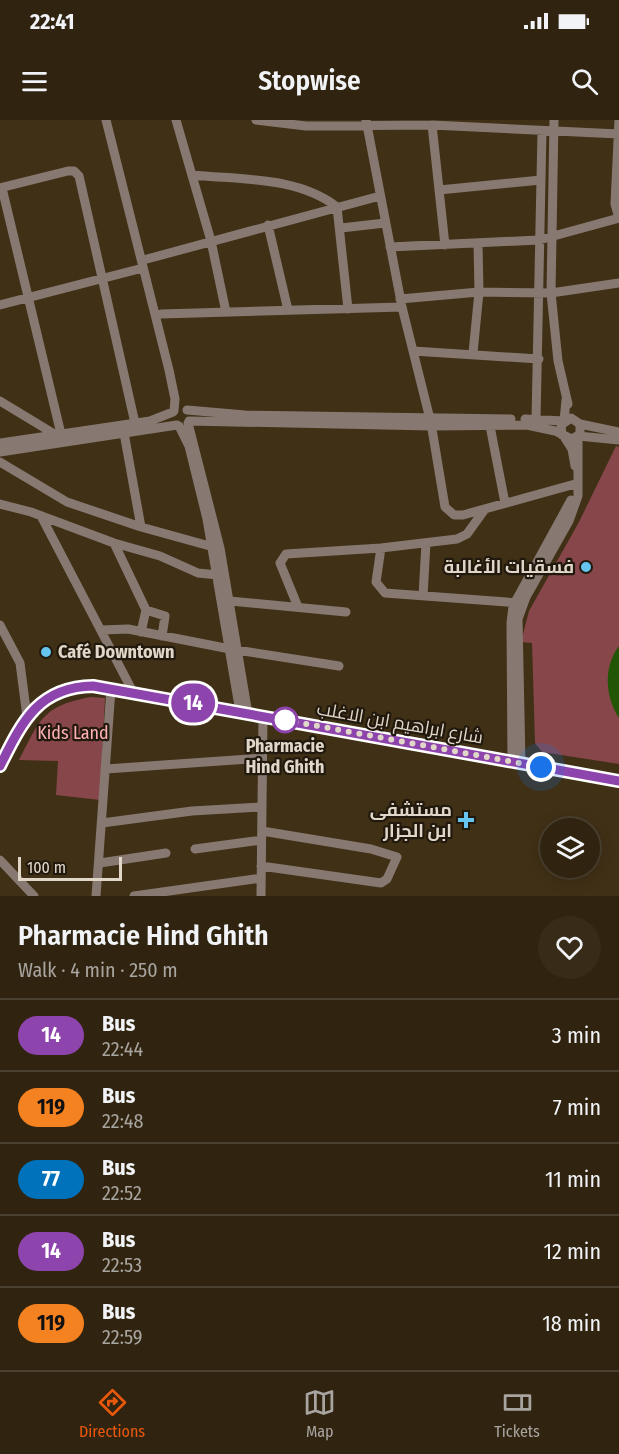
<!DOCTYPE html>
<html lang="en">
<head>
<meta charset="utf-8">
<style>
	body { margin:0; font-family:"Fira Sans Condensed",Cairo,sans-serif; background:#382c19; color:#f1f3f6; height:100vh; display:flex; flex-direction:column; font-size:22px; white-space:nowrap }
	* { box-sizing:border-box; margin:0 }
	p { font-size:20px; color:#a8a49f }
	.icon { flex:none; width:33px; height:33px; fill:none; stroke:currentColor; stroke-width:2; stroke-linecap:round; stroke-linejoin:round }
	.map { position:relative; height:776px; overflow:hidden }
	.drawer { display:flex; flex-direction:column; background:#302410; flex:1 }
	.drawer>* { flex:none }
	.badge { padding:0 12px; border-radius:20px; font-size:21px; line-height:39px }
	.fabs { position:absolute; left:540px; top:698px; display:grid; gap:12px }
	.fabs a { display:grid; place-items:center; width:60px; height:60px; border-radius:50%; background:#302410; box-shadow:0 3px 15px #0003,0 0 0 2px #4b4130; font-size:30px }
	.scale { position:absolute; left:18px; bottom:15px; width:104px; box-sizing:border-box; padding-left:6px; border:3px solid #e1d7c8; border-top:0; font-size:16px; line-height:21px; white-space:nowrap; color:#e1d7c8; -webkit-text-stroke:4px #21190e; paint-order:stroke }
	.you { position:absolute; width:30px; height:30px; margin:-15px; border:4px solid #fff; border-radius:50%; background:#1a73e8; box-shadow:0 0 0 9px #1a73e833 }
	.map>.badge { position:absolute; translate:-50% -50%; box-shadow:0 0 0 3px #fff }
	.round { display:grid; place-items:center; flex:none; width:63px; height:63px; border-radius:32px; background:#382c19 }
	.summary { display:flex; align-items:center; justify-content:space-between; height:102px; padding:0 18px }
	h1 { font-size:28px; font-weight:600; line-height:45px }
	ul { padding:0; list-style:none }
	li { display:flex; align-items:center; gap:18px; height:72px; padding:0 18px; border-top:2px solid #4b4130 }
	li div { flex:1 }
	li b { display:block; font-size:22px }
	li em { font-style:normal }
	li .badge { min-width:66px; font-weight:700; text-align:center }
	.status { display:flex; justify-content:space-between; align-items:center; height:42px; padding:0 30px; background:#302410; direction:ltr }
	.status svg { height:16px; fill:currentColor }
	header { display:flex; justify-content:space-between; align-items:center; height:78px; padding:0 18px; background:#302410; font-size:27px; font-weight:600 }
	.tabs { display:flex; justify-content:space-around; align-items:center; height:84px; border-top:2px solid #4b4130; background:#302410; font-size:16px; color:#a8a49f }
	.tabs a { display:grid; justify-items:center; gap:3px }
	.tabs .selected { color:#ea580c }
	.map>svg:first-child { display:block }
	.green { fill:#86464a }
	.water { fill:#225605 }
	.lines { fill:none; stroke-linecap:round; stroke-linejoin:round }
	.minor { stroke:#877972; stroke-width:9 }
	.major { stroke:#dcbeb0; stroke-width:12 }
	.line-casing { stroke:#fff; stroke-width:14 }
	.line { stroke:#8e44ad; stroke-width:9 }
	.walk { stroke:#e1d7c8; stroke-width:6; stroke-dasharray:0 10.8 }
	.poi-dot { fill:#65c5ee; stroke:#21190e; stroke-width:2 }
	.stop-dot { fill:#fff; stroke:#8e44ad; stroke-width:3 }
	.labels { text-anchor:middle; stroke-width:4.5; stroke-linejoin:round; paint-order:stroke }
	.poi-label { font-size:18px; font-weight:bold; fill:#e1d7c8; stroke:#21190e; text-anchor:end }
	.street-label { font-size:18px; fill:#e1d7c8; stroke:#21190e }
	.park-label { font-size:18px; fill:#feb1b4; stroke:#21190e }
	.stop-label { font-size:18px; font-weight:bold; fill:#e1d7c8; stroke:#21190e }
</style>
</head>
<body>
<div class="status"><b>22:41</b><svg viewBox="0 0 49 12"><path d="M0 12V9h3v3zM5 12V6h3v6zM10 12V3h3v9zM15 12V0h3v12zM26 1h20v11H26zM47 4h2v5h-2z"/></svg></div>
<header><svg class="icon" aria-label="menu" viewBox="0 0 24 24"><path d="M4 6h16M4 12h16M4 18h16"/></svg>Stopwise<svg class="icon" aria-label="search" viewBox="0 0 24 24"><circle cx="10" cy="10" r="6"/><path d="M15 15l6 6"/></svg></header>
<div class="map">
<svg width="619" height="776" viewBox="0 0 619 776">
	<rect width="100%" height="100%" fill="#403016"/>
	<path class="green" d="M616,326L619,327V644L542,632L535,623L532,523L521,522L529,491L579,402Z
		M91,577L105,578L100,680L56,675L58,641L19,640C41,598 43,586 91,577Z"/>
	<path class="water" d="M619,526V598C605,577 603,547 619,526Z"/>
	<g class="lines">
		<path class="minor" d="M106,0L169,250L175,279L174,291
			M176,0L211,121L226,192
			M256,0L306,6L432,5L619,14
			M366,0L402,187L431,303L445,387L454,395H463L575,364
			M554,0L551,173L558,241L568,284
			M619,0L615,84L619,98
			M432,5L445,125
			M192,55C240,60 297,56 337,87L348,189
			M0,68L68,51H74L79,56L135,303
			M2,68L61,314
			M439,70L541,60
			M268,105L288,190
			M341,108L385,103
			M390,127L539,120L619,98
			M147,139L380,76
			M400,179L479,172L551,173L619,163
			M0,185L143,148
			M161,194L402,187
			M413,231L539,239
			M473,233L479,172L478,123
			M0,281L56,315
			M187,290L245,295L511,299
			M525,299L564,301L566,280
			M536,300L542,11
			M189,301L431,306L527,305L555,311L572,319L580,314V304L571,298L561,305L562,315
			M188,303L220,428L248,594
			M580,304L619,312
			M179,306L189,326L207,399L240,592
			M490,306L505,383
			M124,313L141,407
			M565,318L572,329L575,346
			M0,323L150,301L173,292
			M0,332L177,305
			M0,342L67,382L141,407L217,428
			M0,384L31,392L114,423L160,436L198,453L218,455
			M41,396L133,572
			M114,423L146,490L141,512
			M381,428L376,462L385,473L519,483
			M423,476L426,423
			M230,481L346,492
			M298,487L280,443L286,434L381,428L457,419L467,414L485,389
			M146,490L165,496L162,516
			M0,505L20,543L27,597
			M102,510L128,509L230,529L339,546
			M512,642L511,503L513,486L571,380
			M521,643L518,499L526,477L569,401L578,376V316L619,320
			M106,649L262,638
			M102,703L192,691L261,687
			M195,729L261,720
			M0,740L34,776
			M100,743L166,733
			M261,746L381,763L387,759L397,737L371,729L262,711
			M96,776L111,569
			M134,776L261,758
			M261,776L263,596"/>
		<path class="major" d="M0,646C22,603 38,566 93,566L619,661"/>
	</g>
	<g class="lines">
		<g class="line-casing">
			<path id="line" d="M0,646C22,602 38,567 93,566L619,661"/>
		</g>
		<use href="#line" class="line"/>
		<path class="walk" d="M285,600L541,647"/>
	</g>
	<g class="poi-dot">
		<circle cx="586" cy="447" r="6"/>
		<circle cx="46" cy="532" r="6"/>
		<path d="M463 691h6v6h6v6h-6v6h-6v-6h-6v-6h6z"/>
	</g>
	<circle class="stop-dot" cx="285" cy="600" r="12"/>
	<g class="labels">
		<g class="poi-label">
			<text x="574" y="453">فسقيات الأغالبة</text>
			<text x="58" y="538" text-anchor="start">Café Downtown</text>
			<text x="452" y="696">مستشفى<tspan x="452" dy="21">ابن الجزار</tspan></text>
		</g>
		<g class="street-label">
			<text transform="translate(400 603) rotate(10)" y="6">شارع ابراهيم ابن الاغلب</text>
		</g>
		<g class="park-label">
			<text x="73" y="619">Kids Land</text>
		</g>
		<g class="stop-label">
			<text x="285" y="632">Pharmacie<tspan x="285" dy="21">Hind Ghith</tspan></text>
		</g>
	</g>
</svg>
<div class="fabs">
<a><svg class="icon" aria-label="layers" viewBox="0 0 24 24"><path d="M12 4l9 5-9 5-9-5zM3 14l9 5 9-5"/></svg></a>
</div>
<div class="scale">100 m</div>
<div class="you" style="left:541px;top:647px"></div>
<b class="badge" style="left:193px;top:583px;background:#8e44ad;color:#fff">14</b>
</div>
<section class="drawer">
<div class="summary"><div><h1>Pharmacie Hind Ghith</h1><p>Walk · 4 min · 250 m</p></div><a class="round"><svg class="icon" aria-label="heart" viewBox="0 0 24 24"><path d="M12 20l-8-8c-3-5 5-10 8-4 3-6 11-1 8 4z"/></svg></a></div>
<ul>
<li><span class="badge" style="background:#8e44ad;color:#fff">14</span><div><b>Bus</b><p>22:44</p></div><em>3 min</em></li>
<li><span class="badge" style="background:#f58220;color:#111">119</span><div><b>Bus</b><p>22:48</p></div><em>7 min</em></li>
<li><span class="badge" style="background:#0072bc;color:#fff">77</span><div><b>Bus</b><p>22:52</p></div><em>11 min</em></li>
<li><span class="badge" style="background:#8e44ad;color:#fff">14</span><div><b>Bus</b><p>22:53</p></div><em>12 min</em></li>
<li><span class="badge" style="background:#f58220;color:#111">119</span><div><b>Bus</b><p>22:59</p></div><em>18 min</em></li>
</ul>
</section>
<nav class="tabs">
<a class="selected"><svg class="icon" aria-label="directions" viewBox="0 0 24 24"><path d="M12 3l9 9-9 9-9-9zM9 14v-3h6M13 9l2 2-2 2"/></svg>Directions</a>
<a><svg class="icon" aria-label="map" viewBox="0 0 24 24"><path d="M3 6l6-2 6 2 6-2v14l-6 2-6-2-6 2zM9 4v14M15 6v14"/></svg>Map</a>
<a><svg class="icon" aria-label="tickets" viewBox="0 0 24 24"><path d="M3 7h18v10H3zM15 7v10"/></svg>Tickets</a>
</nav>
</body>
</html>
